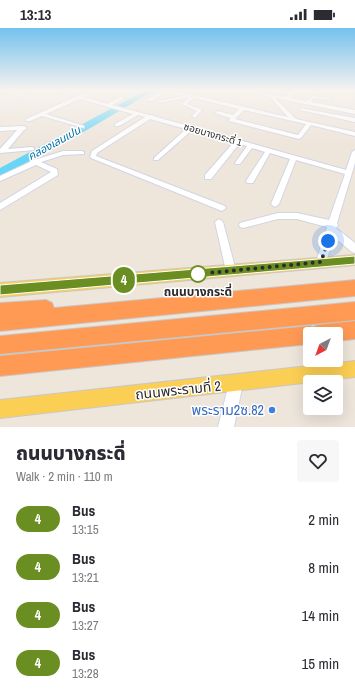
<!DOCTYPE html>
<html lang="en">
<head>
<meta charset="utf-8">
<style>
	body { margin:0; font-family:"Archivo Narrow","Noto Sans Thai",sans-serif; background:#f7f7f7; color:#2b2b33; height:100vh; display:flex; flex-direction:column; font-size:15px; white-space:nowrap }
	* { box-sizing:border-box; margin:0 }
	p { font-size:13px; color:#7c7c81 }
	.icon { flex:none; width:22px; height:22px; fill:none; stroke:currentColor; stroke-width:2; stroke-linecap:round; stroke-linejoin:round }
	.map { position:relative; height:399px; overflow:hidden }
	.details { display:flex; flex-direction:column; background:#fff; flex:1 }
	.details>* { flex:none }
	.badge { padding:0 8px; border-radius:13px; font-size:14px; line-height:26px }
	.needle { width:26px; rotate:221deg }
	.controls { position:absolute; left:303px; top:299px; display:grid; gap:8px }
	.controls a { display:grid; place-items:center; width:40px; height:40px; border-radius:4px; background:#fff; box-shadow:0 4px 16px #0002; font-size:20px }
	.you { position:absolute; width:20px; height:20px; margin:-10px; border:3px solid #fff; border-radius:50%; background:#1a73e8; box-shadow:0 0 0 6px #1a73e833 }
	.map>.badge { position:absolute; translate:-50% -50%; box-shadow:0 0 0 2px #fff }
	.round { display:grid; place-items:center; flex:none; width:42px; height:42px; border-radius:4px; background:#f7f7f7 }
	.summary { display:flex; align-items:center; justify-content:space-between; height:68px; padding:0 16px }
	h1 { font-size:19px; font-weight:800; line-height:30px }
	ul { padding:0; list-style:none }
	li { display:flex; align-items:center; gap:12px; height:48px; padding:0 16px }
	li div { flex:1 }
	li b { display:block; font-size:15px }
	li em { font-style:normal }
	li .badge { min-width:44px; font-weight:700; text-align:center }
	.status { display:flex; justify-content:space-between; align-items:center; height:28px; padding:0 20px; background:#fff; direction:ltr }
	.status svg { height:11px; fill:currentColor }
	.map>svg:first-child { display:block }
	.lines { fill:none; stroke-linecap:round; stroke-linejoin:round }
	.river { fill:#67d5f7; fill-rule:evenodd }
	.minor-casing { stroke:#d1d5e4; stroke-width:2 }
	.major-casing { stroke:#c8c8c8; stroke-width:2 }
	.highway-casing { stroke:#c8c8c8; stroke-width:2 }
	.minor { fill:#fff; fill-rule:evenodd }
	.major { fill:#fbcf54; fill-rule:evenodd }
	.highway { fill:#ff9a55; fill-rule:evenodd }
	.line { fill:#6b8e23; stroke:#fff }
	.walk { stroke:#2b2b2b; stroke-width:4; stroke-dasharray:0 7.2 }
	.stop-dot { fill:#fff; stroke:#6b8e23; stroke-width:2 }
	.shop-dot { fill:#3f7fe0; stroke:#fff; stroke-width:1.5 }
	.labels { text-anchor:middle; stroke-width:3; stroke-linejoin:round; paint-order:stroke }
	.far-street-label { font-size:10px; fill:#2b2b2b; stroke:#fff }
	.far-water-label { font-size:11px; font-style:italic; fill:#0472a5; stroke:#fff }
	.stop-label { font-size:12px; font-weight:bold; fill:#2b2b2b; stroke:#fff }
	.near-street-label { font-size:14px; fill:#2b2b2b; stroke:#fff }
	.near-shop-label { font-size:14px; fill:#366cbe; stroke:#fff; text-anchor:end }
</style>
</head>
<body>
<div class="status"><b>13:13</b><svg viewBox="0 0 49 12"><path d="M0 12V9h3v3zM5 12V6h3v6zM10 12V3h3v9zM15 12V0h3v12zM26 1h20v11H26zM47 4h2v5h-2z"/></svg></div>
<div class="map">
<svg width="355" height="399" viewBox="0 0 355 399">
	<rect width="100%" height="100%" fill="#eee5db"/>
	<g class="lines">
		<path class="river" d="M146,62H155L87,102L0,149V140Z"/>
		<g class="minor-casing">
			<path id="minor" d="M0,62L23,66L25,67L23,68L0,64Z
				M52,62H58L79,68L91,62H96L84,69L107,76L120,69H124V71L112,77L149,87H153V88L346,142L352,124L355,122V135L337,195L338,197L336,200L355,215V225L352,224L334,209L326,234L325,237L321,239L317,237L316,234L327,199L297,191H278L243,200L240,199L239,197L240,195L243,194L278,185H297L329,192L345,146L296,132L279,176L275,179L271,176L290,131L270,125L253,155H247L246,153L265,124L252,120L240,136H236L235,135L247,118L239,116L211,151H205V147L233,115L191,103L158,132H154V130L186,101L150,91L97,125L96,128L225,178L226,180L222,183L91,130L90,129L92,123L145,89L138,87L119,98H115V96L133,86L80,71L46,86L84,98V100L42,88L30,93H26V91L75,69Z
				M162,62H169L193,67L288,89L269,68L241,62H249L286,69L290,62H294L290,70L306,73L313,68L330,70L332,72L314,70L311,74L355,82V86L275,70L296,91L355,104V108L311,97L301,110L299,111L229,93L230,90L215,85L218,83L233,87L239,81L193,70L187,76L202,82L195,90L192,88L197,83L182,76L189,69L159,75V73L183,68L166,64L152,73H148V71ZM244,82L306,96L298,107L235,91Z
				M300,80L355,90V94L300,82Z
				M24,98L27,100L26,101L24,102L8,121L32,119L34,120V122L0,125V121L17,102L0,103V99Z
				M82,123L84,124V126L63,127L41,134L57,141L58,147L0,182V175L51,144L36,137L0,153V148L30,134L31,133L63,123Z
				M219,191L223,194L236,243L235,246L231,248L227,246L226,243L215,194Z
				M236,348L241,350L243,355L234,399H218L229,355L231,350Z"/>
		</g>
		<g class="major-casing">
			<path id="major" d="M355,227V237L0,269V255Z
				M355,333V349L0,390V372Z"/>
		</g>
		<g class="highway-casing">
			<path id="highway" d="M355,252V268L0,303V275L46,272L52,275L54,280Z
				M355,274V292L0,326V308Z
				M355,293V311L336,313V306H310V316L0,348V328L310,298L313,299L318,297Z"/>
		</g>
		<use href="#minor" class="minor"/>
		<use href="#major" class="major"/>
		<use href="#highway" class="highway"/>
	</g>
	<linearGradient id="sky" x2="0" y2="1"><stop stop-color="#74c1ee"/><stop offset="0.53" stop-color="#f7f3ef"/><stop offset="1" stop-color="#f7f3ef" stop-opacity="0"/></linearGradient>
	<rect width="355" height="118" fill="url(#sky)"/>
	<path class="line" d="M355,228V236L0,267V257Z"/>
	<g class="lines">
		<path class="walk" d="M198,246L321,234L328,213"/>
	</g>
	<circle class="stop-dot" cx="198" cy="246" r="8"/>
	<circle class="shop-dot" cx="272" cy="382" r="4"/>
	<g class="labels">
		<g class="far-street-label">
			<text transform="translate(213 106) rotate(16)" y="4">ซอยบางกระดี่ 1</text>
		</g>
		<g class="far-water-label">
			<text transform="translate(54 115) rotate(-29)" y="4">คลองเลนเปน</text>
		</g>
		<g class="stop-label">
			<text x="198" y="268">ถนนบางกระดี่</text>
		</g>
		<g class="near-street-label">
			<text transform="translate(178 362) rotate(-6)" y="5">ถนนพระรามที่ 2</text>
		</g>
		<g class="near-shop-label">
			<text x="264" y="387">พระราม2ซ.82</text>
		</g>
	</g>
</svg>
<div class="controls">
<a><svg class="needle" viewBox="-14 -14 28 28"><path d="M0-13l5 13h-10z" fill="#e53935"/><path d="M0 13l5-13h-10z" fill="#7c7c81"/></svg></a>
<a><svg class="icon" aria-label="layers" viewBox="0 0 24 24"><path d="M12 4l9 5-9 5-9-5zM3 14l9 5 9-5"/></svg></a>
</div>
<div class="you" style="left:328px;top:213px"></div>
<b class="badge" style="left:124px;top:252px;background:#6b8e23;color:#fff">4</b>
</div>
<section class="details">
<div class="summary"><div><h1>ถนนบางกระดี่</h1><p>Walk · 2 min · 110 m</p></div><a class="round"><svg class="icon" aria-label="heart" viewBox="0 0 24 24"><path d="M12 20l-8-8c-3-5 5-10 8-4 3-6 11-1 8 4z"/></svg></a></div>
<ul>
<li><span class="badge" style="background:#6b8e23;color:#fff">4</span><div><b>Bus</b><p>13:15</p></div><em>2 min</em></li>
<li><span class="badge" style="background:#6b8e23;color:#fff">4</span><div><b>Bus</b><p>13:21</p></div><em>8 min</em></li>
<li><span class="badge" style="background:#6b8e23;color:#fff">4</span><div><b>Bus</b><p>13:27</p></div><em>14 min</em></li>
<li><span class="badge" style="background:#6b8e23;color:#fff">4</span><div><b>Bus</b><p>13:28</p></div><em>15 min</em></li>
</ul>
</section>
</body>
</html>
